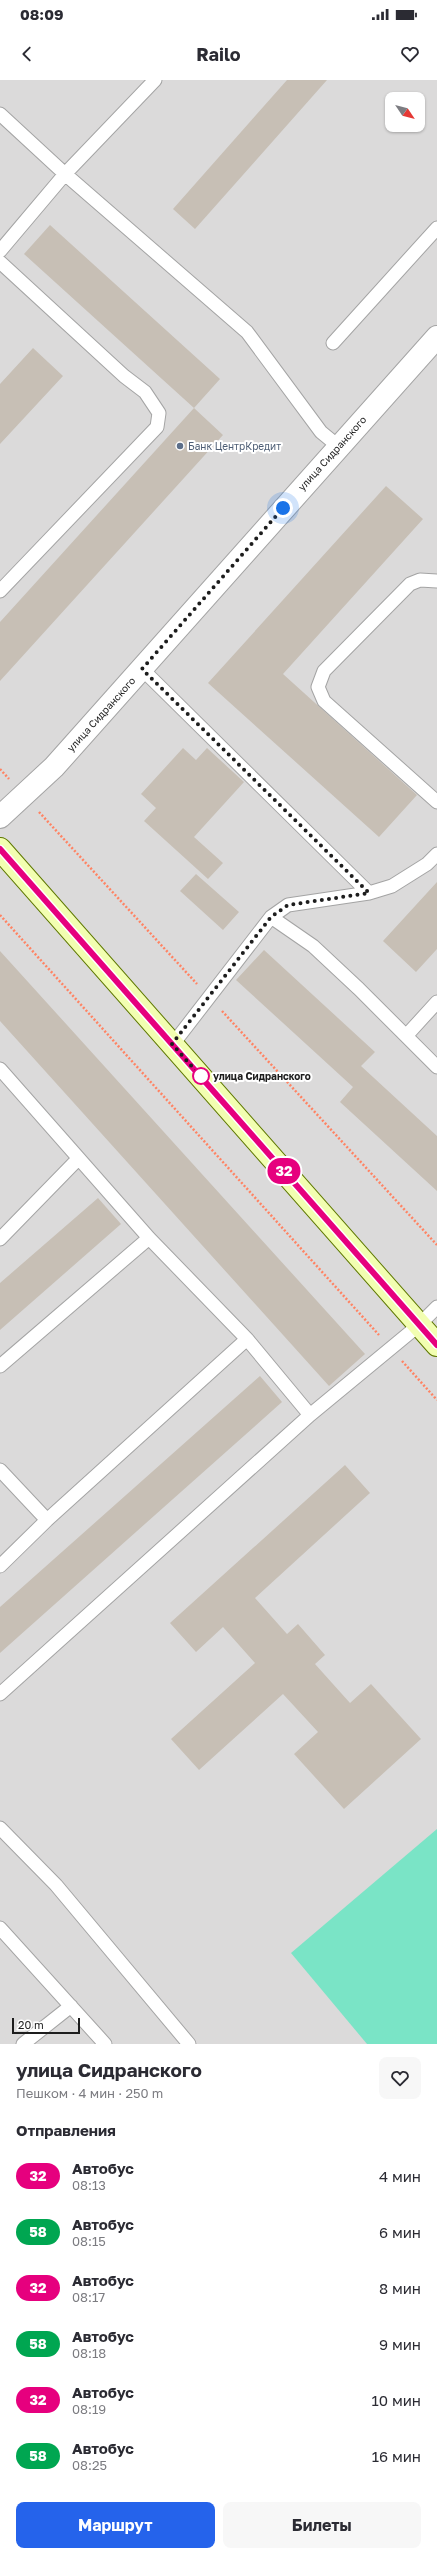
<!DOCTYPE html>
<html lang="ru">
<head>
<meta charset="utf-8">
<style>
	body { margin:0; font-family:"Golos Text",sans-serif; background:#f7f7f7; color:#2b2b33; height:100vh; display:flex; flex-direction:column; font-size:15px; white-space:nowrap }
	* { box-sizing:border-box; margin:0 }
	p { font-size:13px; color:#7c7c81 }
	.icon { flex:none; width:22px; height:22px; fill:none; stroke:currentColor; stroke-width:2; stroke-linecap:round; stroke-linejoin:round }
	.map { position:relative; height:1964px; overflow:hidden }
	.drawer { display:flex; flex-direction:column; background:#fff; flex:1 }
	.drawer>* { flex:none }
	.badge { padding:0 8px; border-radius:13px; font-size:14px; line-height:26px }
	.needle { width:26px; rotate:125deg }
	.tools { position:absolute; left:385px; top:12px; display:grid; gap:8px }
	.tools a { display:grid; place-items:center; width:40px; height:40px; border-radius:8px; background:#fff; box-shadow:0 1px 3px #0004; font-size:20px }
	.scale { position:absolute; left:12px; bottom:10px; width:68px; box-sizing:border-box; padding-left:4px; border:2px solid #1d1d1d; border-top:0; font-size:11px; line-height:14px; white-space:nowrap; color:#1d1d1d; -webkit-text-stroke:3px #fff; paint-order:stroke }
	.you { position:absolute; width:20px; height:20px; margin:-10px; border:3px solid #fff; border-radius:50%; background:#1a73e8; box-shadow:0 0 0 6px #1a73e833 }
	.map>.badge { position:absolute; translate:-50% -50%; box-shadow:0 0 0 2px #fff }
	h2 { padding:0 16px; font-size:15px; line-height:36px }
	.round { display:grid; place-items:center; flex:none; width:42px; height:42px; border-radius:8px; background:#f7f7f7 }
	.head { display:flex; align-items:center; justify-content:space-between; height:68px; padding:0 16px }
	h1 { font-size:19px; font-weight:700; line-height:30px }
	.cta { display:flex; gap:8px; margin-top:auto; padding:8px 16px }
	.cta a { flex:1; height:46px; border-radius:8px; background:#2563eb; color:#fff; font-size:16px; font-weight:700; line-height:46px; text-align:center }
	.cta a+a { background:#f7f7f7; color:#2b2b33 }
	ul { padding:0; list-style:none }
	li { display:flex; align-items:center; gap:12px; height:56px; padding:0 16px }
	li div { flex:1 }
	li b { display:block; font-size:15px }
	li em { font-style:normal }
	li .badge { min-width:44px; font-weight:700; text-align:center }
	.status { display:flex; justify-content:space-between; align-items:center; height:28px; padding:0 20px; background:#fff; direction:ltr }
	.status svg { height:11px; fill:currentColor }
	header { display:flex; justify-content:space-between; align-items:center; height:52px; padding:0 16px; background:#fff; font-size:18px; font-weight:700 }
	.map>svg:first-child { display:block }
	.residential { fill:#dbdada; fill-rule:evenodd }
	.pitch { fill:#7ae4c6 }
	.building { fill:#c7bfb5 }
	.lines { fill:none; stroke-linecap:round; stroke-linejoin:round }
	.lane-casing { stroke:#a4a4a4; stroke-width:15 }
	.street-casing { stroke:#a4a4a4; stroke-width:24 }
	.secondary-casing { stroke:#5e7800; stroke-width:24 }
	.path { stroke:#ff8363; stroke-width:2.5; stroke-dasharray:2 2; stroke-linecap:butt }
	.lane { stroke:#fff; stroke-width:13 }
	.street { stroke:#fff; stroke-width:22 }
	.secondary { stroke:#f2feb1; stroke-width:22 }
	.line-casing { stroke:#fff; stroke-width:9 }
	.line { stroke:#e6007e; stroke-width:6 }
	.walk { stroke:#1d1d1d; stroke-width:4; stroke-dasharray:0 7.2 }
	.service-dot { fill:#5c6f8a; stroke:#fff; stroke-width:1.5 }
	.stop-dot { fill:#fff; stroke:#e6007e; stroke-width:2 }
	.labels { text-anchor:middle; stroke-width:4; stroke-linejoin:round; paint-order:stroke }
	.service-label { font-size:10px; fill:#4e5e75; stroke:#fff; text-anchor:start }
	.street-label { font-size:10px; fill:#1d1d1d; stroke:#fff }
	.stop-label { font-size:10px; font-weight:bold; fill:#1d1d1d; stroke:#fff; text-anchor:start }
</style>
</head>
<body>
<div class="status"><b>08:09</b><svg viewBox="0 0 49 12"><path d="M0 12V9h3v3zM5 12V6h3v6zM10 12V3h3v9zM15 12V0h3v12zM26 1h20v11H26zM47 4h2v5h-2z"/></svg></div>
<header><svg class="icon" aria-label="back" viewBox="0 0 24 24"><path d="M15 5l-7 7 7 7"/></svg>Railo<svg class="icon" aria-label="heart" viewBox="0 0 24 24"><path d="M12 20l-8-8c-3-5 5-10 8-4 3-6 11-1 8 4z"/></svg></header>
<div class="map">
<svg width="437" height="1964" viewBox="0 0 437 1964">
	<rect width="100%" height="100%" fill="#efece2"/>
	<path class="residential" d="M0,0H437V1964H0ZM392,19H418V45H392Z"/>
	<path class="pitch" d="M437,1749V1964H367L291,1873Z"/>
	<path class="building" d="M287,0H327L195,149L173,129Z
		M50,145L220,299L194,328L24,174Z
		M33,268L63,296L0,364V304Z
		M194,328L223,355L0,601V542Z
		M386,406L423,439L283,594L417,715L379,757L208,603Z
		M183,668L196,680L207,668L244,702L194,757L223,783L208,799L144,741L156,728L141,714Z
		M196,794L239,832L223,850L180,811Z
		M437,802V869L416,892L383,861Z
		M264,870L375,972L361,986L437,1056V1111L340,1022L353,1007L236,900Z
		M0,871L365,1274L329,1306L0,941Z
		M98,1118L121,1144L0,1250V1203Z
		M260,1296L282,1322L0,1573V1527Z
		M345,1385L370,1413L255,1518L287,1554L298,1544L325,1575L315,1584L350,1623L371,1604L421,1659L344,1729L294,1674L318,1652L283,1614L199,1690L171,1659L255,1583L223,1547L196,1572L170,1543Z"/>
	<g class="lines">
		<g class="lane-casing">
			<path id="lane" d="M0,34L65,94L247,252L321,352L338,366
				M0,171L65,94L155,0
				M0,182L124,296L145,312L159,333L157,347L0,511
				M333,263L437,148
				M437,501L420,500L410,504L324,591L318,607L324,621L437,722
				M142,589L369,813
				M271,837L313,866L359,909L437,987
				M406,956L437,922
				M173,964L271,837L288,825L369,813L392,806L427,784L437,774
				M0,989L149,1158L247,1259L310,1335
				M0,1159L78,1079
				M0,1286L149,1158
				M0,1390L47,1440
				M0,1486L47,1440L247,1259
				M0,1614L310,1335L419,1245L437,1227
				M0,1748L56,1805L189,1964
				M0,1848L105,1964
				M23,1964L71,1926"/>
		</g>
		<g class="street-casing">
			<path id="street" d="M0,737L54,687L437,257"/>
		</g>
		<g class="secondary-casing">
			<path id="secondary" d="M0,769L437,1265"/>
		</g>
		<path class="path" d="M0,689L9,699
			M39,732L197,904
			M0,835L379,1255
			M222,931L437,1165
			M402,1281L437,1320"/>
		<use href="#lane" class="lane"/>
		<use href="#street" class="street"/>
		<use href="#secondary" class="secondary"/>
	</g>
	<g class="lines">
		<g class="line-casing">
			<path id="line" d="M0,769L437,1265"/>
		</g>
		<use href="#line" class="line"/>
		<path class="walk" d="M201,996L203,999L172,964L271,837L288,825L369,813L142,589L283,428"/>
	</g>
	<circle class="service-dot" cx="180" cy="366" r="4"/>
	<circle class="stop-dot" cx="201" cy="996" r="8"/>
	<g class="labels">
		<g class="service-label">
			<text x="188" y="370">Банк ЦентрКредит</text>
		</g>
		<g class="street-label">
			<text transform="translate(332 373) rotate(-48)" y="4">улица Сидранского</text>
			<text transform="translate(101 634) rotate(-48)" y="4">улица Сидранского</text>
		</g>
		<g class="stop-label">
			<text x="213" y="1000">улица Сидранского</text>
		</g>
	</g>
</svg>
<div class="tools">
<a><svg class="needle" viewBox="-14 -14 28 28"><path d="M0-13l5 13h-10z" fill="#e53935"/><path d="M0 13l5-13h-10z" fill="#7c7c81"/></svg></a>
</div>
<div class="scale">20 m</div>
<div class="you" style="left:283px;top:428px"></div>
<b class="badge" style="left:284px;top:1091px;background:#e6007e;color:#fff">32</b>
</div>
<section class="drawer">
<div class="head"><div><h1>улица Сидранского</h1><p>Пешком · 4 мин · 250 m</p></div><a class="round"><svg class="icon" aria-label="heart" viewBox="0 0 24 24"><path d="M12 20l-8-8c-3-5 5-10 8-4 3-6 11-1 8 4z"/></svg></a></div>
<h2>Отправления</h2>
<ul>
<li><span class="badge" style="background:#e6007e;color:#fff">32</span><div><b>Автобус</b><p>08:13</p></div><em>4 мин</em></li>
<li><span class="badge" style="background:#00a651;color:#fff">58</span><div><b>Автобус</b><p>08:15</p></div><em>6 мин</em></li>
<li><span class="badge" style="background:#e6007e;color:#fff">32</span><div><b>Автобус</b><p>08:17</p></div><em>8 мин</em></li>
<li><span class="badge" style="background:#00a651;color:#fff">58</span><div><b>Автобус</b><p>08:18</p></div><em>9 мин</em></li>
<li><span class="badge" style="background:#e6007e;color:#fff">32</span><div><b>Автобус</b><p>08:19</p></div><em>10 мин</em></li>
<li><span class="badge" style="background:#00a651;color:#fff">58</span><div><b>Автобус</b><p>08:25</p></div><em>16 мин</em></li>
</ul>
<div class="cta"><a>Маршрут</a><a>Билеты</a></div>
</section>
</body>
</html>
